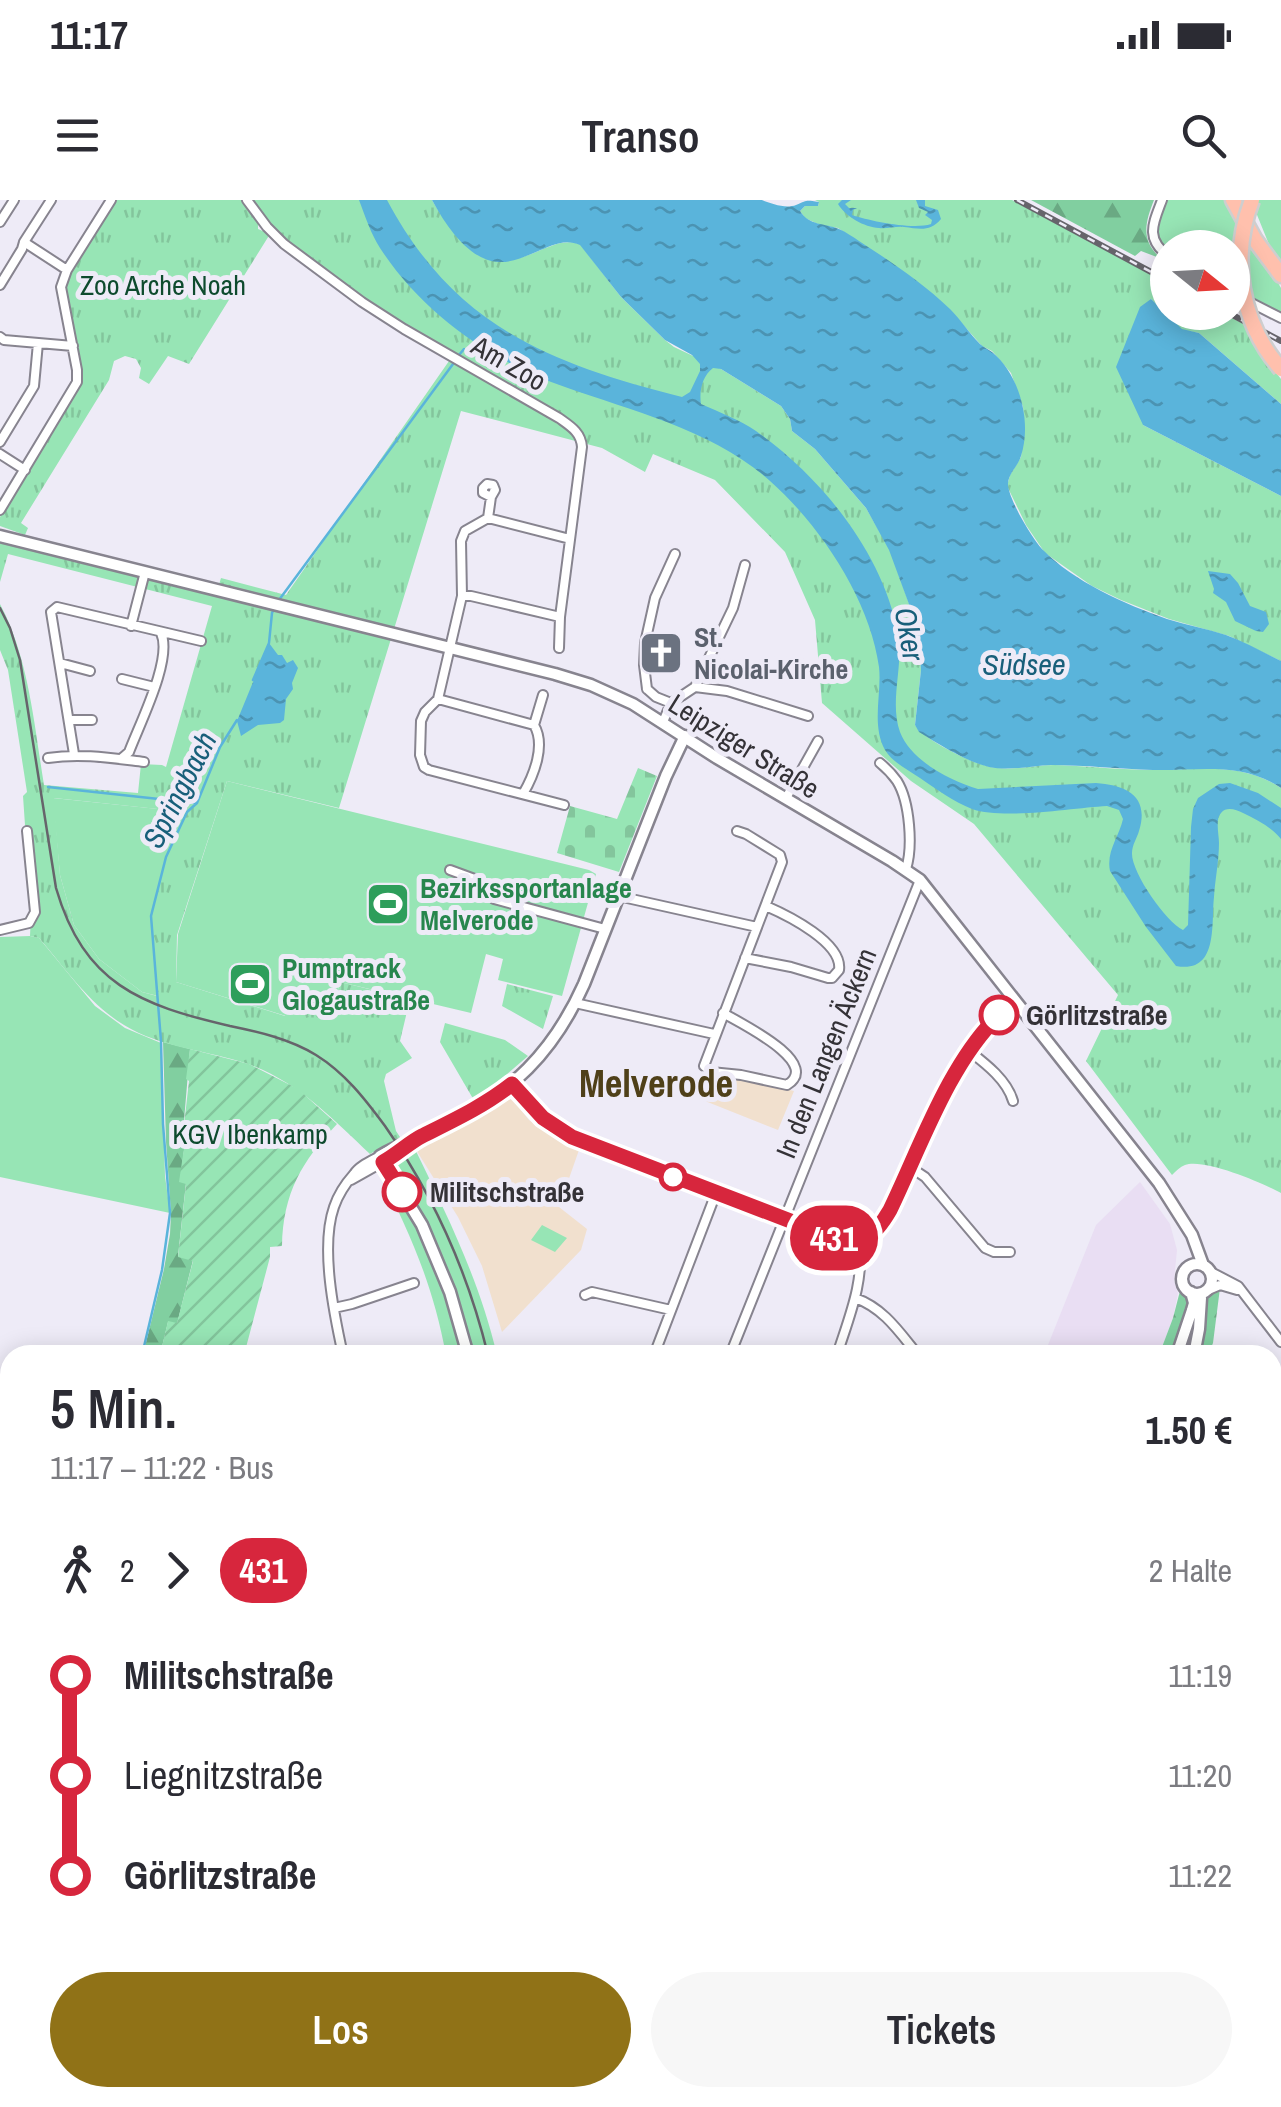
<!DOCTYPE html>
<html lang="de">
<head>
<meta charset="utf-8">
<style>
	body { margin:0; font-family:"Archivo Narrow",sans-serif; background:#f7f7f7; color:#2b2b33; height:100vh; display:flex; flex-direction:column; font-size:38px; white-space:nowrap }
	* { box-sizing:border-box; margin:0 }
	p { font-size:32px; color:#7c7c81 }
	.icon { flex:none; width:55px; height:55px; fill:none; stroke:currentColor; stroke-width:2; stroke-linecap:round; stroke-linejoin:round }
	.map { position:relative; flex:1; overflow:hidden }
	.drawer { position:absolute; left:0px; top:1145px; width:1282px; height:762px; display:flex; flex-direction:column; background:#fff; border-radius:30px 30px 0 0; box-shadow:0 5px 25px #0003 }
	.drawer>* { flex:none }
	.badge { padding:0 20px; border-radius:32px; font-size:35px; line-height:65px }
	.needle { width:65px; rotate:108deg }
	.tools { position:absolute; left:1150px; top:30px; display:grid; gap:20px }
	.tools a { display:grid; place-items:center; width:100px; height:100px; border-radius:50%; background:#fff; box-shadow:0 5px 25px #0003; font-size:50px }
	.map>.badge { position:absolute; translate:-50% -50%; box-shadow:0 0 0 5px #fff }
	.legs { display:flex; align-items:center; gap:15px; height:110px; padding:0 50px; font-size:32px }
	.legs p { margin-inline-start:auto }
	.overview { display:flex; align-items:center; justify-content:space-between; height:170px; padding:0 50px }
	h1 { font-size:55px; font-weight:600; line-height:75px }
	.button { display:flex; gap:20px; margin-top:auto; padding:20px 50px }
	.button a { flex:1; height:115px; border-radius:60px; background:#907217; color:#fff; font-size:40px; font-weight:600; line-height:115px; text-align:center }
	.button a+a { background:#f7f7f7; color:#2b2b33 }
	ul { padding:0 50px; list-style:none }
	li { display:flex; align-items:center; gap:35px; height:100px; font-size:38px }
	li i { display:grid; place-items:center; width:15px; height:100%; margin:0 12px; background:currentColor }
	li i::after { content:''; width:25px; height:25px; margin:-12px; border:8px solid; border-radius:50%; background:#fff }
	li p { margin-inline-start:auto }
	li:first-child i { background:linear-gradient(#0000 50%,currentColor 0) }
	li:last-child i { background:linear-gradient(currentColor 50%,#0000 0) }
	.status { display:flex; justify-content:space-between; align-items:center; height:70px; padding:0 50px; background:#fff; direction:ltr }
	.status svg { height:28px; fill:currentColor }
	header { display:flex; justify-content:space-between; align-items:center; height:130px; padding:0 50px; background:#fff; font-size:45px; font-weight:600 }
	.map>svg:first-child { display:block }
	.education { fill:#f1e0ce }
	.medical { fill:#e9def3 }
	.grass { fill:#97e5b5 }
	.forest { fill:url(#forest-firs) }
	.cemetery { fill:url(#cemetery-stones) }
	.park { fill:url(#park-tufts); fill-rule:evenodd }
	.garden { fill:url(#garden-furrows) }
	.water { fill:url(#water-ripples) }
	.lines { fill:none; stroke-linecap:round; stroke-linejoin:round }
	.stream { stroke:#5ab4db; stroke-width:2.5 }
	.motorway-tunnel { stroke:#c9c6d1; stroke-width:14; stroke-dasharray:14 7; stroke-linecap:butt }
	.minor-casing { stroke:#87848f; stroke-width:12 }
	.tertiary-casing { stroke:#87848f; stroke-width:15 }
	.trunk-casing { stroke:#cececf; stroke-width:18 }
	.motorway-casing { stroke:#cececf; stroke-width:19 }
	.minor { stroke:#fff; stroke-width:8 }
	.tertiary { stroke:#fff; stroke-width:10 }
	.trunk { stroke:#ffccbe; stroke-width:12 }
	.motorway { stroke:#ffc0ad; stroke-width:14 }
	.tram { stroke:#66646b; stroke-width:2.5 }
	.rail-casing { stroke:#66646b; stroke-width:6 }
	.rail { stroke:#eeebf7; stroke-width:2.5; stroke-dasharray:8; stroke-linecap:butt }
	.motorway-bridge-casing { stroke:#cececf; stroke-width:19; stroke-linecap:butt }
	.motorway-bridge { stroke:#ffc0ad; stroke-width:14 }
	.line-1-casing { stroke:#fff; stroke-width:22 }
	.line-1 { stroke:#d7263d; stroke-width:15 }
	.stop-1-dot { fill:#fff; stroke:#d7263d; stroke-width:5 }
	.labels { text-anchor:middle; stroke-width:10; stroke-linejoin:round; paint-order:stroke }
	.park-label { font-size:28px; fill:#0e4b2e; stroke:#eeebf7 }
	.street-label { font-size:28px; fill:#343237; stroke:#eeebf7 }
	.worship-label { font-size:28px; font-weight:bold; fill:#5b616d; stroke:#eeebf7; text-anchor:start }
	.leisure-label { font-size:28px; font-weight:bold; fill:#27864d; stroke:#eeebf7; text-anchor:start }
	.stop-label { font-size:28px; font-weight:bold; fill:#343237; stroke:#eeebf7; text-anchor:start }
	.water-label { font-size:30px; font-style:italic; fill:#185f7a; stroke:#eeebf7 }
	.district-label { font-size:38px; font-weight:bold; fill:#4f4019; stroke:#eeebf7 }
</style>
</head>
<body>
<div class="status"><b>11:17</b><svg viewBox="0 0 49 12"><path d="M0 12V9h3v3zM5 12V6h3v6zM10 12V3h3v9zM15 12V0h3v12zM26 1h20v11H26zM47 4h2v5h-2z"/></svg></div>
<header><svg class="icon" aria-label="menu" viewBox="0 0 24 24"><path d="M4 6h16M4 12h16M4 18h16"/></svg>Transo<svg class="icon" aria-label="search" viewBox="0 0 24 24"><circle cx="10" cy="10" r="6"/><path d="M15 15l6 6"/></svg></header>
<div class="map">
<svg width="1281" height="1907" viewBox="0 0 1281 1907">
	<defs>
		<pattern id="forest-firs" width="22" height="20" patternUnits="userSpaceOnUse" patternTransform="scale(2.5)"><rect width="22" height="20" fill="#81cfa0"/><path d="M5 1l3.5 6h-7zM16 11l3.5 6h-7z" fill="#6aa983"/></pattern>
		<pattern id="cemetery-stones" width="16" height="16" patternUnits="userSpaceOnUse" patternTransform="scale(2.5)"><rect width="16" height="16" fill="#97e5b5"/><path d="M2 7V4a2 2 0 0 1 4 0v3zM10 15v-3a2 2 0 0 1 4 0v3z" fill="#83c59c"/></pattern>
		<pattern id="park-tufts" width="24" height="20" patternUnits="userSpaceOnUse" patternTransform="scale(2.5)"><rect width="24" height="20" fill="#97e5b5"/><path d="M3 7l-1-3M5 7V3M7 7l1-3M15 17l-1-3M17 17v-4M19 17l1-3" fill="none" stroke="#83c59c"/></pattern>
		<pattern id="garden-furrows" width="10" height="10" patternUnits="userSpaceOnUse" patternTransform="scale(2.5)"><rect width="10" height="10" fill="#97e5b5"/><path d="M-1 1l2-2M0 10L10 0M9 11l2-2" fill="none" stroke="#83c59c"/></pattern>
		<pattern id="water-ripples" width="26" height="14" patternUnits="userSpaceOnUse" patternTransform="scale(2.5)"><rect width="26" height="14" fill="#5ab4db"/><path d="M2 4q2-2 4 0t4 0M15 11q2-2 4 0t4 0" fill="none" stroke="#4b93b2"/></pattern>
	</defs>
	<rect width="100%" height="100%" fill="#eeebf7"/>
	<path class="education" d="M709,875L749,880L794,891L778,930L700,899Z
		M509,895L529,920L556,939L579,950L559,1007L587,1029L581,1050L502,1132L482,1066L458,1017L413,945L454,927Z"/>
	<path class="medical" d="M1140,982L1170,1024L1177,1050L1174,1081L1178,1093L1173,1118L1159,1155H1044L1096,1025Z"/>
	<path class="grass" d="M1165,0H1230L1281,88V113L1233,88L1232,48H1168L1167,55C1150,39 1158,20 1165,0Z
		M1251,0H1281V67L1268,42Z
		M227,581L589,670L596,674L562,796L498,780L503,759L486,754L471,813L340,782L332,815L290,808L286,816L176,782L178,734Z
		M53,598L187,612L166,657L151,716L158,796L142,792L99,759L74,725L60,675Z
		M30,736L39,738L95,806L125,828L161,843L165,976L170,1013L0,977V737Z
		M413,945C447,1015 479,1079 497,1155H446C433,1085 411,1035 379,972V966Z
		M542,1025L567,1038L555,1052L531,1040Z
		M0,1306L10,1309V1402L0,1400Z
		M1281,1741V1907L1269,1898H1272L1273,1761Z
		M423,1898H625L621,1907H416Z"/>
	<path class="forest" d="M1031,0H1154C1145,23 1140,41 1162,59L1141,51L1135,56Z
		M163,842L190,849L183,933L186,935L180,981L186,983L178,1056L193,1060L177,1124L168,1122L160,1155H143L164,1069L170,1034L171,1013L166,942Z
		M1181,1087C1201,1101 1200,1094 1220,1088L1213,1143L1208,1155H1159L1173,1118Z"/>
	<path class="cemetery" d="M638,568L657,576L619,672L557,653L570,606L617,619Z"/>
	<path class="park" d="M117,0H242L258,22V29L270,34L189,164L168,156L149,184L139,178L141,168L136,159L125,156L114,161L109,180L21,323L28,328L25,335L0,326V317L78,188L81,176L65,87L67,80Z
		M251,0H432C437,9 443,18 450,26C475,61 495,69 536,52C551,46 564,39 580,44L621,97L665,140L674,147L721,169L781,206L790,219L792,231L815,249L866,308L890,350L917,426L921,470L915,525C926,541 968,561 987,566C1009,572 1033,565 1055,565C1089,566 1122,570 1155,570C1200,570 1242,562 1281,588V993C1263,983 1204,958 1185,965C1180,967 1176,971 1172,975L1086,861L1118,795L974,624L911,581L822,503L815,420L785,352L715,280L653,254L645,272L602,248L461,211L339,608L227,581L177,735L176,782L285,816L290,808L332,815L340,782L410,799L400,841L412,858L386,874L384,881L396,931L400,937L370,954C333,919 297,881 248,864C207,850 161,848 124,825C89,804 65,768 39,738L30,736L31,713L23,596L27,592L8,470L0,450V404C29,459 34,524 44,585L138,593L141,564L162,565L166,567L212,406L8,354L0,382V334L217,391L221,378L286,395L449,161L309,60L270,27ZM54,598L186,612L166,657L151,716L157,796L142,792L99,759L74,725L60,675Z
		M815,0H1012L1167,83L1168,112L1222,113L1246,125L1261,154L1281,179V204L1199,133L1182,130L1151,99L1143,225L1281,296V461L1229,436L1169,419L1121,400L1092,386L1045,353L1026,325L1007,286L1010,275L1021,257L1024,225L1023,207L1011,173L992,151L982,146L949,109L903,72L838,28L820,25L805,18L800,11L805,6H818L819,2Z
		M507,784L553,796L543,829L502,806Z
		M445,823L505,840L528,856L475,902L440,842Z
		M280,1898H412L420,1900L415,1907H277Z"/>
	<path class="garden" d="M190,849L249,864L298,889L337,924C302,961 283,993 282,1046L270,1047V1057L244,1155H160L168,1121L177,1123L193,1061L178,1057L186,984L179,982L186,935L183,934L189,881L186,879Z"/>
	<path class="water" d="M359,0H387C454,126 550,164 682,197L690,192L700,171V164L692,155L665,140L621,97L580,45C564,38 551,46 536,52C524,57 511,63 498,62C468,60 445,24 432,0H762C772,4 786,9 796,5C808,0 805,0 819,2L818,6H805L800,11C809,26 825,23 839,29C846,32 853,37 859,41C890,61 923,83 950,109C961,120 969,133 980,144C983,147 988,149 992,152C1020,175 1032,222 1021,256C1018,266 1009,273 1008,283C1007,297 1032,338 1042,349C1074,382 1125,404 1167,419C1187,425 1207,429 1226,435C1245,442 1263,452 1281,461V588C1241,561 1198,571 1153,570C1119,569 1085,565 1051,565C1031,566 1009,571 989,567C965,561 940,545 919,532L915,525L921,470L917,426L889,350L866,308L815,249L792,231L790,219L781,206L721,169L713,168C702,176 699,192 701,204C719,212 740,220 756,231C822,278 882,352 898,433C904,466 889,501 900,532C911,561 951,581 978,589L1096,583C1126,585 1150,596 1139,631C1137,638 1132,645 1132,653C1131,672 1166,722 1183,730L1188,725L1191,627L1193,609L1198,598L1219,584L1230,583L1258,593L1281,608V639C1270,626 1257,620 1243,613C1236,610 1227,606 1221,613C1215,619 1219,635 1219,643C1219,661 1215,680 1214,697C1211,724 1219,774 1176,766L1146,727L1110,671C1106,651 1119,637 1123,619L1119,610L1107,606C1072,608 1004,620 972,609C954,602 936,589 920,578C908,570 892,562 885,550C871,525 882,493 879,467C870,400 820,325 770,281C713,230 635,212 565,187C492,162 423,114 380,48C371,34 365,16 359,0Z
		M842,0H851L845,4L849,8H857L853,10L852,15C870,21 913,30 931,24L932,20L925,15L928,12L919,8L916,0H925V6L938,10L941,19C930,32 920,29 904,27C896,26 887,29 879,28C864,27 846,17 838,4Z
		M1151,99L1182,129L1199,133L1281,204V296L1143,225L1116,167L1140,107Z
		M1208,371L1230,374L1238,383L1250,406L1266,412L1269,424L1263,432L1256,431L1235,421L1226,402L1213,393L1214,389Z
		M269,443L278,455H282L287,463L293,460L298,468L292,483L293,489L286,499L284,520L280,523L258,525L241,536L237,521Z"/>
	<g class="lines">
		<path class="stream" d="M459,155L464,149
			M279,400L453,164
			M253,480L269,443L272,413L275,407
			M48,587L196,603
			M142,1155L162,1070L170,1013L163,924L161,841L151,716L166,657L187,612L197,603L220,547L237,520
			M0,1450L10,1433"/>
		<path class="motorway-tunnel" d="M1275,1907L1274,1873L1281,1809"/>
		<g class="minor-casing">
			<path id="minor" d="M247,0L267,27L284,44L362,102L404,129L559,218C570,226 581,232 582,247L560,417L559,448
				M1162,0C1153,24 1145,38 1168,56
				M0,22L14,0
				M24,42L67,70
				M0,85L22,49L24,42L51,0
				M1232,93L1281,118
				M0,137L4,140L73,146
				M0,242L34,186L38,143
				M0,254L25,270
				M491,297L483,293V288L487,284L493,285L495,290L491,297L488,318L465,331L461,341L462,396L438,499L425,512L421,521L420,555L424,567L429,570L564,605
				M0,310L77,182V170L61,87L67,70L111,0
				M488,318L570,339
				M462,396H471L560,417
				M131,426L145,372
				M60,463L90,471
				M122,479L154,487
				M695,487L727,491L808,516
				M647,489L644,465L645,443L655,398L675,354
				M647,489L656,497L671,503
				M438,499L534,525
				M69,520H92
				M663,522L671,503L695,487L733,408L745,365
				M74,554L51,412L57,407L201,441
				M48,558C81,553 111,558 144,562
				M122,558L129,552C139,525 173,459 161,433
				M880,563C886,568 892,574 897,581C910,602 913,647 906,669
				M523,594C534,575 546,545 534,525L543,495
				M786,598L818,541
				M450,670L480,681L494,699L605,729
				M618,696L757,727
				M0,730L29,723L35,712L27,631
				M745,758L791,767L828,778H832L839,770C843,743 789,716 766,706
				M575,803L714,834
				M723,813C740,823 823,863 787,885L741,875L711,872L704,866L782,662L780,655L746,634L737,631
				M968,850C986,864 1007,880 1013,901
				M512,884L543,919L571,937L832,1037C857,1044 871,1039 886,1018L955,872C971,844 990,821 1015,800
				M910,967L925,977L985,1048L994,1052H1010
				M351,980L383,962
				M1211,1072L1238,1086L1281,1142
				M1206,1091L1220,1085L1237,1090
				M585,1095L592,1092L671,1110
				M855,1098C884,1108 900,1133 918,1155
				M334,1108L352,1104L414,1083
				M343,1155C334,1114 320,1047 334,1007C338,995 346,983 354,974C359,966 371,961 380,956
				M654,1155L716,993
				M730,1155L920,680
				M837,1155C849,1117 865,1081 859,1040
				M1272,1281L1281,1260
				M1272,1448L1281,1451
				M0,1530L10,1511
				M0,1584L10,1588
				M0,1670L10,1678
				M0,1702L10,1690
				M1205,1898L1218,1907
				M17,1907L21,1898
				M129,1907L132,1898
				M264,1907L267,1898
				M599,1907L602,1898"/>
		</g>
		<g class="tertiary-casing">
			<path id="tertiary" d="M0,336L555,474L591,485L633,504L717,558L892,661L920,680L1159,983L1192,1035L1203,1065
				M1182 1079a15 15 0 1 1 30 0a15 15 0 1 1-30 0Z
				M468,1155L450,1092L422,1025L380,956C400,944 422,937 444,926C512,893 553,853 584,784L666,576L685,536
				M1177,1155L1192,1110L1194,1103L1191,1092
				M1194,1155L1199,1129L1201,1098
				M1193,1898L1208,1907
				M1249,1898L1264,1907
				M1017,1907L1019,1898"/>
		</g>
		<g class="trunk-casing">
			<path id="trunk" d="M1272,1354L1281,1355
				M1272,1374L1281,1375"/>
		</g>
		<g class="motorway-casing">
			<path id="motorway" d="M1233,0L1255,40L1281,75
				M0,1252L10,1254
				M0,1266L10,1268"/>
		</g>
		<use href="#minor" class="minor"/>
		<use href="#tertiary" class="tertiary"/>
		<use href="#trunk" class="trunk"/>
		<use href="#motorway" class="motorway"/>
		<path class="tram" d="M0,408L10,428L20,460L56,688C84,784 140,805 230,826C259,832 290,839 316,855C345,873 365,899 385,926C434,996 468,1073 488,1155
			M1272,1364L1281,1365
			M353,1898L372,1907
			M279,1907L282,1898
			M410,1907L426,1898"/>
		<g class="rail-casing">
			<path id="rail" d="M1017,0L1168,81
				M1227,112L1281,141"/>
		</g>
		<use href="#rail" class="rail"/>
		<g class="motorway-bridge-casing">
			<path id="motorway-bridge" d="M1252,0C1230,57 1240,122 1281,169"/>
		</g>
		<use href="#motorway-bridge" class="motorway-bridge"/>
	</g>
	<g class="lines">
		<g class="line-1-casing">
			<path id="line-1" d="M402,992L383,962C396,955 410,942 422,936C454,920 484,906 512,884L543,918L572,937L832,1037C863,1047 875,1036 890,1010C920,948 949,863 999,815"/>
		</g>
		<use href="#line-1" class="line-1"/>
	</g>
	<defs>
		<g id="church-square" transform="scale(2.25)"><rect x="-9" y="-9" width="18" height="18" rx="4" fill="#6b7280" stroke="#eeebf7"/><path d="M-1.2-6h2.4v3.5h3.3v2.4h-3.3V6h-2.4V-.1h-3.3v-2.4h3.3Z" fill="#fff"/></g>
		<g id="stadium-square" transform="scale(2.25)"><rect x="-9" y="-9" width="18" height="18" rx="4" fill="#2e9e5b" stroke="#eeebf7"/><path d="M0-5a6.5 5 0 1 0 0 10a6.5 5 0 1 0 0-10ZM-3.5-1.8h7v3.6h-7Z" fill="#fff"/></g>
	</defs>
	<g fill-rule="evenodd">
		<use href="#church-square" x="661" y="453"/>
		<use href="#stadium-square" x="388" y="704"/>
		<use href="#stadium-square" x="250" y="784"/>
	</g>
	<g class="stop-1-dot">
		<circle cx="999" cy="815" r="18"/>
		<circle cx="673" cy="977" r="12"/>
		<circle cx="402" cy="992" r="18"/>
	</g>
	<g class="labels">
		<g class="park-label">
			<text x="163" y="95">Zoo Arche Noah</text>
			<text x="250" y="944">KGV Ibenkamp</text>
		</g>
		<g class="street-label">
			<text transform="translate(509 163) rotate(30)" y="10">Am Zoo</text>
			<text transform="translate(744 546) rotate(32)" y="10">Leipziger Straße</text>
			<text transform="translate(826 853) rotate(-68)" y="10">In den Langen Äckern</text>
		</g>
		<g class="worship-label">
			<text x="694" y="447">St.<tspan x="694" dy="32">Nicolai-Kirche</tspan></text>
		</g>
		<g class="leisure-label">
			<text x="420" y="698">Bezirkssportanlage<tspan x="420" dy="32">Melverode</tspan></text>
			<text x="282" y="778">Pumptrack<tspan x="282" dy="32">Glogaustraße</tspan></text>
		</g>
		<g class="stop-label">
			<text x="1026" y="825">Görlitzstraße</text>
			<text x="430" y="1002">Militschstraße</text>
		</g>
		<g class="water-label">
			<text transform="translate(909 434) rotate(80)" y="10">Oker</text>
			<text x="1024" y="475">Südsee</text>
			<text transform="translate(180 590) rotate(-63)" y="10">Springbach</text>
		</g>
		<g class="district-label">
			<text x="656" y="897">Melverode</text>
		</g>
	</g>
</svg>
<div class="tools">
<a><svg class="needle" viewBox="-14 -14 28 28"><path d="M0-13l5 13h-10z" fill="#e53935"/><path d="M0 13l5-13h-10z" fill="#7c7c81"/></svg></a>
</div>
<b class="badge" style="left:834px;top:1038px;background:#d7263d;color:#fff">431</b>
<section class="drawer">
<div class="overview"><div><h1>5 Min.</h1><p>11:17 – 11:22 · Bus</p></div><b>1.50 €</b></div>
<div class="legs"><svg class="icon" aria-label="walk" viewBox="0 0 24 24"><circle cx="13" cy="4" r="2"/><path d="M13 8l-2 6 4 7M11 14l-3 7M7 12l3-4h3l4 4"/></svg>2<svg class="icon" aria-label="forward" viewBox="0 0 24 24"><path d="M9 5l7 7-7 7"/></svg><b class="badge" style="background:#d7263d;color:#fff">431</b><p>2 Halte</p></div>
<ul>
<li><i style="color:#d7263d"></i><b>Militschstraße</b><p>11:19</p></li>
<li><i style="color:#d7263d"></i><span>Liegnitzstraße</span><p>11:20</p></li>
<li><i style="color:#d7263d"></i><b>Görlitzstraße</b><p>11:22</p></li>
</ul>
<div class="button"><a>Los</a><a>Tickets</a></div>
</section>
</div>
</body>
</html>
